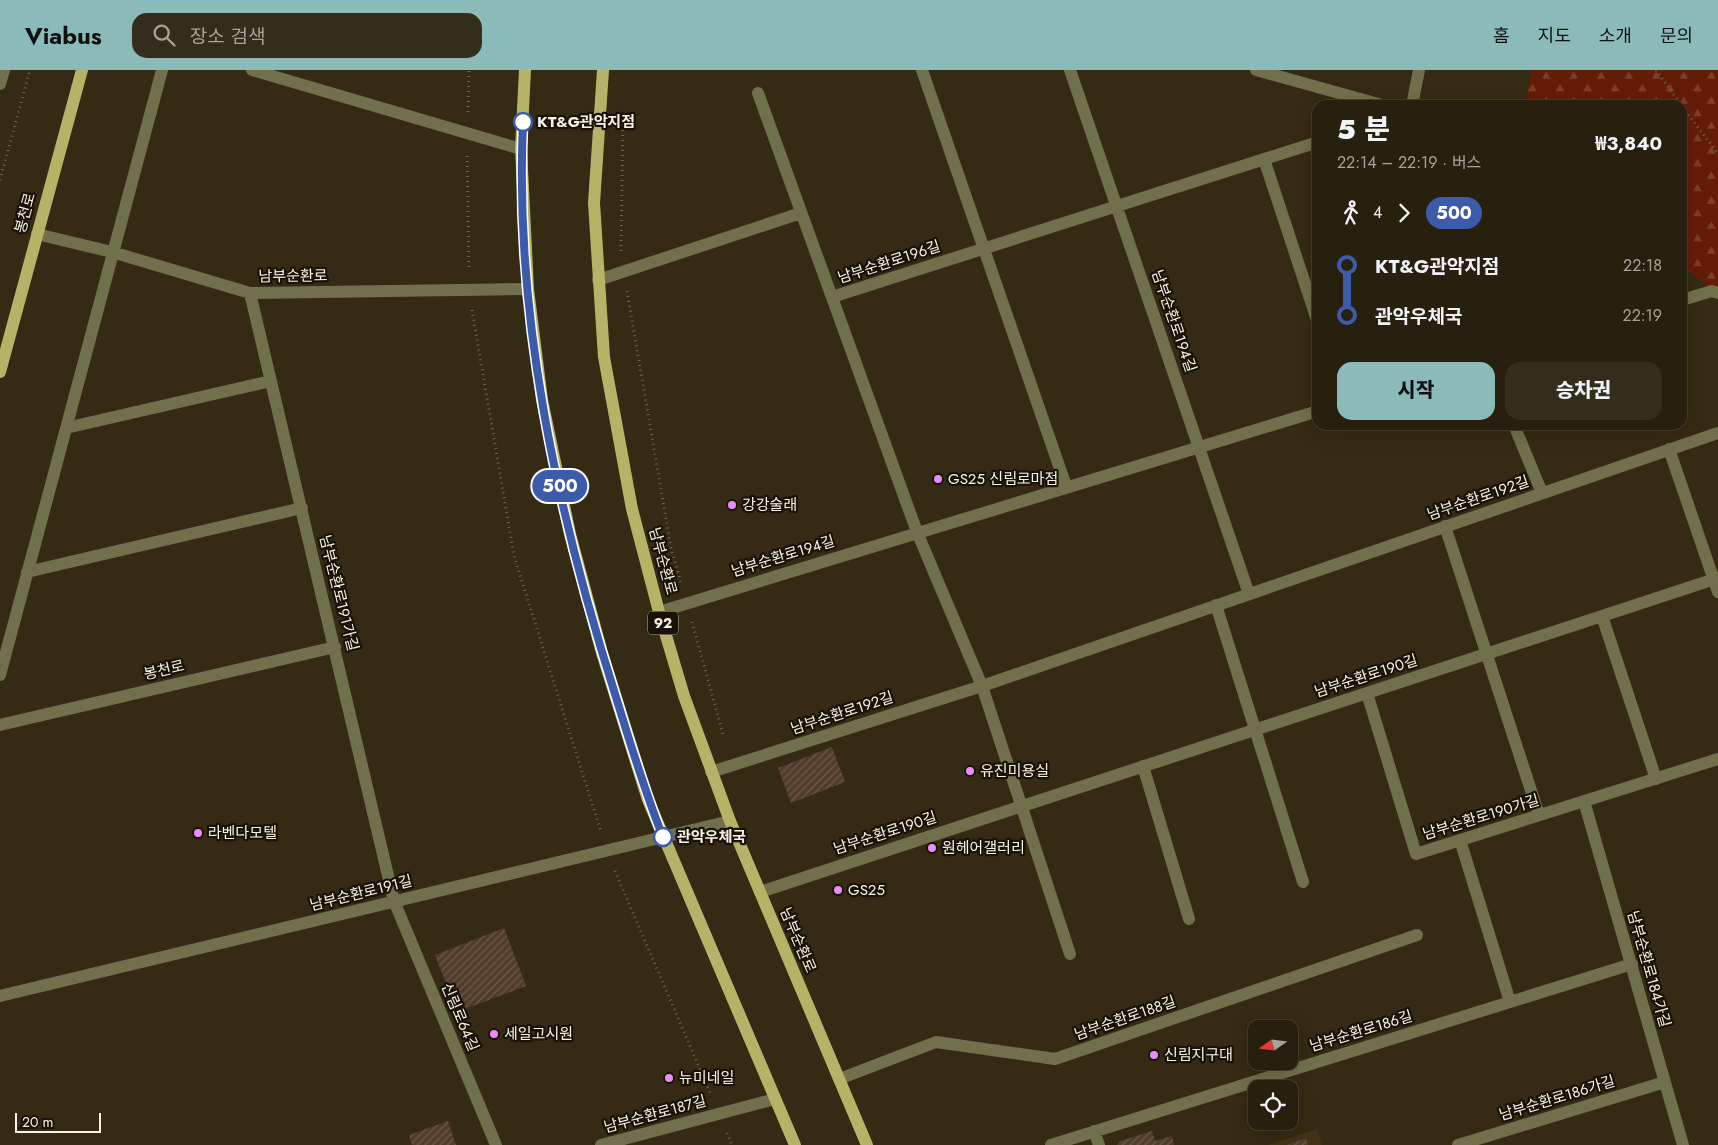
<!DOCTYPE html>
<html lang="ko">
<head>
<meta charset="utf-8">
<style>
	body { margin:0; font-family:Jost,"Noto Sans KR",sans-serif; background:#342d1c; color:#f1f3f6; height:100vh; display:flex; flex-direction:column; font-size:19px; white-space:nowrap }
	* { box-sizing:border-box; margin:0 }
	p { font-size:16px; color:#a5a39e }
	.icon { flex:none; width:28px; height:28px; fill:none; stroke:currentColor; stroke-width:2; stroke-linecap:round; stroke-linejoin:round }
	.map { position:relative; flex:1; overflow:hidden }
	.details { position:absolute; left:1312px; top:30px; width:375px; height:330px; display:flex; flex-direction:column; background:#28200e; border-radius:15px; box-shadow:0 5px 20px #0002,0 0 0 1px #443e2e }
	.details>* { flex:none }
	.badge { padding:0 10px; border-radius:16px; font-size:18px; line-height:32px }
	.needle { width:32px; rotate:256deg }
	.controls { position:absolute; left:1248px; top:950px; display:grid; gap:10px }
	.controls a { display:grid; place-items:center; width:50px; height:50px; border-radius:10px; background:#28200e; box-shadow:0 5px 20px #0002,0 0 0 1px #443e2e; font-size:25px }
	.scale { position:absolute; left:15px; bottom:12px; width:86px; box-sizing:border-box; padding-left:5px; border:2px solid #faf2e4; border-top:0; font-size:14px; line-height:18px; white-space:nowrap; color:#faf2e4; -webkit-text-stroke:4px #181309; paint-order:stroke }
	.map>.badge { position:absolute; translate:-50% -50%; box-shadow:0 0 0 2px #fff }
	.legs { display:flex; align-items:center; gap:8px; height:55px; padding:0 25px; font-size:16px }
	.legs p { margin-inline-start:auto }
	.head { display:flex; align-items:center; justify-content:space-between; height:85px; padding:0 25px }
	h1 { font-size:28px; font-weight:800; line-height:38px }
	.action { display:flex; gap:10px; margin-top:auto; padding:10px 25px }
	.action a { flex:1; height:58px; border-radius:15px; background:#8bbbb9; color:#111; font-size:20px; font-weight:800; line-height:58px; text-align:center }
	.action a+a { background:#342d1c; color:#f1f3f6 }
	ul { padding:0 25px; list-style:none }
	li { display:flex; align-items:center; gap:18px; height:50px; font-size:19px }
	li i { display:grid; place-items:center; width:8px; height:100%; margin:0 6px; background:currentColor }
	li i::after { content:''; width:12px; height:12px; margin:-6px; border:4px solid; border-radius:50%; background:#28200e }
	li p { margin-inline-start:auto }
	li:first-child i { background:linear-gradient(#0000 50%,currentColor 0) }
	li:last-child i { background:linear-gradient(currentColor 50%,#0000 0) }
	header { display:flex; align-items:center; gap:30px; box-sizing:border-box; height:70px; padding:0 25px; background:#8bbbb9; color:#111 }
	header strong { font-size:24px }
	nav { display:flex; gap:28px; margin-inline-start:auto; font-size:18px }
	.search { width:350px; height:45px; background:#342d1c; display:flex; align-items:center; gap:12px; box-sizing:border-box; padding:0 18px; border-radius:15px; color:#a5a39e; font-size:19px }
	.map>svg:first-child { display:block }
	.built { fill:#413314 }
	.forest { fill:url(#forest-firs) }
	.building { fill:url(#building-hatch) }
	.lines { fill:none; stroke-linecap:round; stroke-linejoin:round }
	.path { stroke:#716753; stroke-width:3; stroke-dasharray:1 4; stroke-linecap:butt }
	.minor { stroke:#70704c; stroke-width:12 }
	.major { stroke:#b5b368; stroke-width:12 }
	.line-1-casing { stroke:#fff; stroke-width:11 }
	.line-1 { stroke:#3d5bab; stroke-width:8 }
	.stop-1-dot { fill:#fff; stroke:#3d5bab; stroke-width:2.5 }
	.poi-dot { fill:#ed8cf9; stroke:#181309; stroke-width:2 }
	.labels { text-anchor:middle; stroke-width:4.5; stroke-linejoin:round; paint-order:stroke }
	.shield { fill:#181309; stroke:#b6afa2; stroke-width:1 }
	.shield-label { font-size:14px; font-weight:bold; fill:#faf2e4 }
	.stop-label { font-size:15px; font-weight:bold; fill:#faf2e4; stroke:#181309; text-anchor:start }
	.street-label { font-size:15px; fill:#faf2e4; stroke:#181309 }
	.poi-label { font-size:15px; fill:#faf2e4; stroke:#181309; text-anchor:start }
</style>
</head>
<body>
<header>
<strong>Viabus</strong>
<div class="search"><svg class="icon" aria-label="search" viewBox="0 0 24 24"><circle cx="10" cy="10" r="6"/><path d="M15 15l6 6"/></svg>장소 검색</div>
<nav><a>홈</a><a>지도</a><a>소개</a><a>문의</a></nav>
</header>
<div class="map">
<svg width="1718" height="1075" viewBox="0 0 1718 1075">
	<defs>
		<pattern id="forest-firs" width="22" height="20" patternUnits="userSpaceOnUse" patternTransform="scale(1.25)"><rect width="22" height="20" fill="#651c07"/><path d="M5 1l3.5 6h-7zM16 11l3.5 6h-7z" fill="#7c3d2b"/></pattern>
		<pattern id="building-hatch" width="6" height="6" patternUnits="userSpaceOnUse" patternTransform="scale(1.25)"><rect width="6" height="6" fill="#513c2b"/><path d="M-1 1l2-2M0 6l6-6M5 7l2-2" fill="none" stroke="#6b594a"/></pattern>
	</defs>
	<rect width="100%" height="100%" fill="#352a13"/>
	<path class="built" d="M1317,1059L1322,1075H1268Z"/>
	<path class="forest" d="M1532,0H1718V223L1683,197L1682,35H1525Z"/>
	<path class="building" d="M832,677L845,712L791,733L778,698Z
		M504,858L526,916L457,942L435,885Z
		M448,1051L456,1075H412L409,1065Z
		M1152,1061L1155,1071L1172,1066L1174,1075H1117L1120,1071Z
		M1306,1068L1308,1075H1287Z"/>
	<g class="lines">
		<path class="path" d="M1656,0L1681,35
			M1682,37L1718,83
			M468,42L469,0
			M467,86L469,199
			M0,110L30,0
			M621,181L623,47
			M627,221L671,478L682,515
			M472,240L514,486L601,762
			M692,552L723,664
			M615,801L711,1025
			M727,1063L732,1075"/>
		<path class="minor" d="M252,0L521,79
			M922,0L1066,416
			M1070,0L1249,524
			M1256,0L1382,35
			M0,14L4,0
			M758,23L917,462L982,616L1070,884
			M1412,35L1419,0
			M1264,89L1318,253
			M37,164L112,182L250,223L528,219
			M598,210L801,143
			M250,223L394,831L496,1075
			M832,227L1318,72
			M1682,230L1712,221L1718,223
			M1514,355L1542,423
			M66,358L271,311
			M1669,379L1718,522
			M1445,456L1539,745
			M27,502L302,438
			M1216,535L1303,812
			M659,542L1318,341
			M1602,546L1656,709
			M0,605L162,0
			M1367,623L1416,784L1718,689
			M0,655L335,577
			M1143,696L1189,849
			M711,702L982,616L1718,363
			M1584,731L1683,1075
			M1460,770L1510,932
			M760,822L1718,508
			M0,926L730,751
			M839,1009L936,972L1055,989L1417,865
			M1094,1061L1099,1075
			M601,1075L775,1029
			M1051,1075L1632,894
			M1458,1075L1665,1012"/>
		<path class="major" d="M525,0L521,79L528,219L542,330L570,464L602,583L648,730L795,1075
			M603,0L594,133L604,287L632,439L659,542L684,626L730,751L867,1075
			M0,302L82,0"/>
	</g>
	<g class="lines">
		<g class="line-1-casing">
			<path id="line-1" d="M523,52C514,245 557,441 615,624C630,672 644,720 663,767"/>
		</g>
		<use href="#line-1" class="line-1"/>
	</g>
	<g class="stop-1-dot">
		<circle cx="523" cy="52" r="9"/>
		<circle cx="663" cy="767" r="9"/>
	</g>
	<g class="poi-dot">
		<circle cx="938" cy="409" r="5"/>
		<circle cx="732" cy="435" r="5"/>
		<circle cx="970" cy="701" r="5"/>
		<circle cx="198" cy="763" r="5"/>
		<circle cx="932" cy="778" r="5"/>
		<circle cx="838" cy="820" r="5"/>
		<circle cx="494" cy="964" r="5"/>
		<circle cx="1154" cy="985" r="5"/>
		<circle cx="669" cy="1008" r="5"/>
	</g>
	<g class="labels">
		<rect class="shield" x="648" y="541.5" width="30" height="23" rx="4"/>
		<g class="shield-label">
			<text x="663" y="558">92</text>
		</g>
		<g class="stop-label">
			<text x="537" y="57">KT&amp;G관악지점</text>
			<text x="677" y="772">관악우체국</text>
		</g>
		<g class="street-label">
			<text transform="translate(25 143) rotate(-75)" y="5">봉천로</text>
			<text transform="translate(889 192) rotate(-18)" y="5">남부순환로196길</text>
			<text transform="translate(293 206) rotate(-1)" y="5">남부순환로</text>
			<text transform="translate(1174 251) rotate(71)" y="5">남부순환로194길</text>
			<text transform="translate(1478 428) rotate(-19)" y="5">남부순환로192길</text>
			<text transform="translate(783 486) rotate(-17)" y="5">남부순환로194길</text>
			<text transform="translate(663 491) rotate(75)" y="5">남부순환로</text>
			<text transform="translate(339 523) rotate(76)" y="5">남부순환로191가길</text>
			<text transform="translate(164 600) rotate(-13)" y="5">봉천로</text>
			<text transform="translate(1366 606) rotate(-18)" y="5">남부순환로190길</text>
			<text transform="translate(842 643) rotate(-18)" y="5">남부순환로192길</text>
			<text transform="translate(1481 747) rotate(-17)" y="5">남부순환로190가길</text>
			<text transform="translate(885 763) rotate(-18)" y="5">남부순환로190길</text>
			<text transform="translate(361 823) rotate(-14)" y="5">남부순환로191길</text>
			<text transform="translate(798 870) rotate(67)" y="5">남부순환로</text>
			<text transform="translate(1649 899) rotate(74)" y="5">남부순환로184가길</text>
			<text transform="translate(460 947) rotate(67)" y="5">신림로64길</text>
			<text transform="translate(1125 948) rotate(-19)" y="5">남부순환로188길</text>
			<text transform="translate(1361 961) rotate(-17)" y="5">남부순환로186길</text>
			<text transform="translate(1557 1028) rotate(-17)" y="5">남부순환로186가길</text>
			<text transform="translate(655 1044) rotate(-15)" y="5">남부순환로187길</text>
		</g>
		<g class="poi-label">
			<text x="948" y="414">GS25 신림로마점</text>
			<text x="742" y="440">강강술래</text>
			<text x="980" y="706">유진미용실</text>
			<text x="208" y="768">라벤다모텔</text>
			<text x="942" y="783">원헤어갤러리</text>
			<text x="848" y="825">GS25</text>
			<text x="504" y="969">세일고시원</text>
			<text x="1164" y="990">신림지구대</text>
			<text x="679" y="1013">뉴미네일</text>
		</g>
	</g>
</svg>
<div class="controls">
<a><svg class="needle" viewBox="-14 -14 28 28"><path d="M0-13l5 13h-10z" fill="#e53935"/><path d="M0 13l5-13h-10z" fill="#a5a39e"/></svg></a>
<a><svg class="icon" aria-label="locate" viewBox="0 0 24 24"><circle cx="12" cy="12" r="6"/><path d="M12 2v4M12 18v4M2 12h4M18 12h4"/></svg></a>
</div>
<div class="scale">20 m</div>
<b class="badge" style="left:560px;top:416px;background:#3d5bab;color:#fff">500</b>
<section class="details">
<div class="head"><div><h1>5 분</h1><p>22:14 – 22:19 · 버스</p></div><b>₩3,840</b></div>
<div class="legs"><svg class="icon" aria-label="walk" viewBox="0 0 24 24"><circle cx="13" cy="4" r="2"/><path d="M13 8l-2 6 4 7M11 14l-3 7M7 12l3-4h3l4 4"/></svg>4<svg class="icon" aria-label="forward" viewBox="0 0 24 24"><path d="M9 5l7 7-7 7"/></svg><b class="badge" style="background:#3d5bab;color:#fff">500</b></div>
<ul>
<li><i style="color:#3d5bab"></i><b>KT&amp;G관악지점</b><p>22:18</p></li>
<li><i style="color:#3d5bab"></i><b>관악우체국</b><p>22:19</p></li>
</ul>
<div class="action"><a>시작</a><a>승차권</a></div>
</section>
</div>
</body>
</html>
